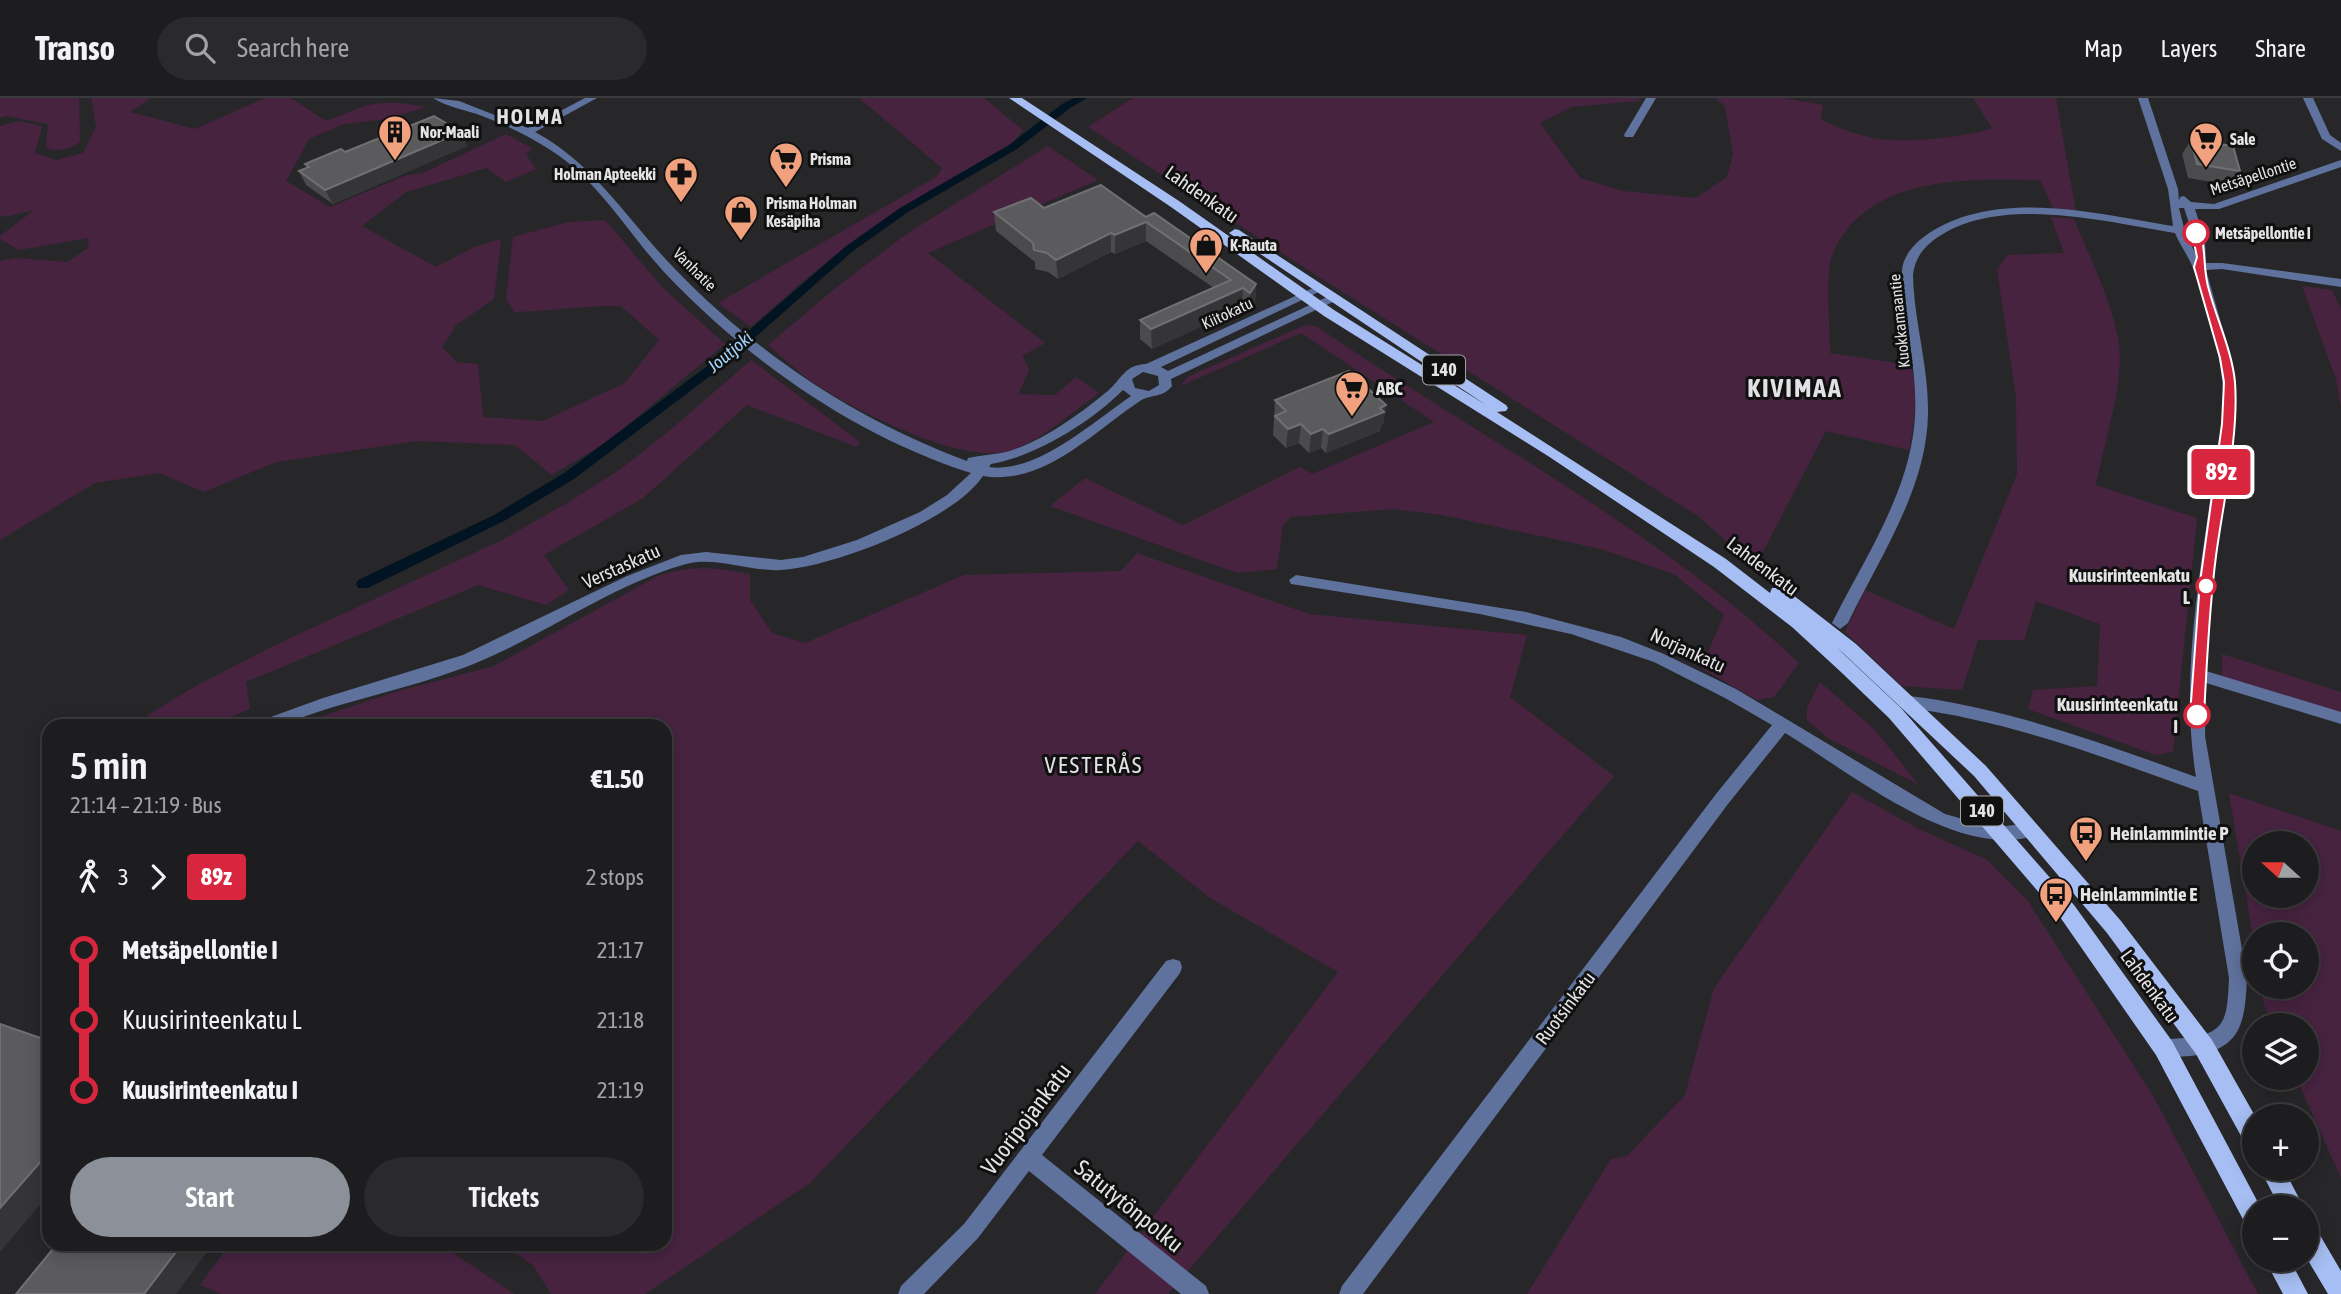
<!DOCTYPE html>
<html lang="en">
<head>
<meta charset="utf-8">
<style>
	body { margin:0; font-family:"Asap Condensed",sans-serif; background:#2a2a2c; color:#f1f3f6; height:100vh; display:flex; flex-direction:column; font-size:26px; white-space:nowrap }
	* { box-sizing:border-box; margin:0 }
	p { font-size:23px; color:#a0a2a4 }
	.icon { flex:none; width:38px; height:38px; fill:none; stroke:currentColor; stroke-width:2; stroke-linecap:round; stroke-linejoin:round }
	.map { position:relative; flex:1; overflow:hidden }
	.side { position:absolute; left:42px; top:621px; width:630px; height:532px; display:flex; flex-direction:column; background:#1d1d1f; border-radius:21px; box-shadow:0 4px 18px #0003,0 0 0 2px #3b3b3d }
	.side>* { flex:none }
	.badge { padding:0 14px; border-radius:5px; font-size:24px; line-height:46px }
	.needle { width:46px; rotate:291deg }
	.tools { position:absolute; left:2242px; top:733px; display:grid; gap:14px }
	.tools a { display:grid; place-items:center; width:77px; height:77px; border-radius:50%; background:#1d1d1f; box-shadow:0 4px 18px #0003,0 0 0 2px #3b3b3d; font-size:35px }
	.map>.badge { position:absolute; translate:-50% -50%; box-shadow:0 0 0 4px #fff }
	.legs { display:flex; align-items:center; gap:10px; height:77px; padding:0 28px; font-size:23px }
	.legs p { margin-inline-start:auto }
	.headline { display:flex; align-items:center; justify-content:space-between; height:119px; padding:0 28px }
	h1 { font-size:38px; font-weight:600; line-height:52px }
	.primary-button { display:flex; gap:14px; margin-top:auto; padding:14px 28px }
	.primary-button a { flex:1; height:80px; border-radius:42px; background:#8c9099; color:#fff; font-size:28px; font-weight:600; line-height:80px; text-align:center }
	.primary-button a+a { background:#2a2a2c; color:#f1f3f6 }
	ul { padding:0 28px; list-style:none }
	li { display:flex; align-items:center; gap:24px; height:70px; font-size:26px }
	li i { display:grid; place-items:center; width:10px; height:100%; margin:0 9px; background:currentColor }
	li i::after { content:''; width:18px; height:18px; margin:-9px; border:5px solid; border-radius:50%; background:#1d1d1f }
	li p { margin-inline-start:auto }
	li:first-child i { background:linear-gradient(#0000 50%,currentColor 0) }
	li:last-child i { background:linear-gradient(currentColor 50%,#0000 0) }
	header { display:flex; align-items:center; gap:42px; box-sizing:border-box; height:98px; padding:0 35px; background:#1d1d1f; border-bottom:2px solid #3b3b3d }
	header strong { font-size:33px }
	nav { display:flex; gap:38px; margin-inline-start:auto; font-size:24px }
	.search { width:490px; height:63px; background:#2a2a2c; display:flex; align-items:center; gap:18px; box-sizing:border-box; padding:0 24px; border-radius:38px; color:#a0a2a4; font-size:26px }
	.map>svg:first-child { display:block }
	.green { fill:#472340; fill-rule:evenodd }
	.lines { fill:none; stroke-linecap:round; stroke-linejoin:round }
	.canal { fill:#021422; fill-rule:evenodd }
	.minor { fill:#5f729d; fill-rule:evenodd }
	.major { fill:#a6bef3; fill-rule:evenodd }
	.wall { fill:#4b4a4c }
	.shaded-wall { fill:#353537 }
	.building { fill:#5b5a5c; stroke:#707072; stroke-width:2 }
	.line-1 { fill:#d7263d; stroke:#fff; stroke-width:2 }
	.stop-1-dot { fill:#fff; stroke:#d7263d; stroke-width:3.5 }
	.labels { text-anchor:middle; stroke-width:6; stroke-linejoin:round; paint-order:stroke }
	.far-poi-label { font-size:16px; font-weight:bold; fill:#e4e4e5; stroke:#101011; text-anchor:start }
	.far-street-label { font-size:16px; fill:#e4e4e5; stroke:#101011 }
	.far-stop-label { font-size:16px; font-weight:bold; fill:#e4e4e5; stroke:#101011; text-anchor:start }
	.far-water-label { font-size:18px; font-style:italic; fill:#a2d4fb; stroke:#101011 }
	.shield { fill:#101011; stroke:#a4a4a5; stroke-width:2 }
	.shield-label { font-size:18px; font-weight:bold; fill:#e4e4e5 }
	.street-label { font-size:19px; fill:#e4e4e5; stroke:#101011 }
	.poi-label { font-size:19px; font-weight:bold; fill:#e4e4e5; stroke:#101011; text-anchor:start }
	.stop-label { font-size:19px; font-weight:bold; fill:#e4e4e5; stroke:#101011; text-anchor:end }
	.far-district-label { font-size:21px; font-weight:bold; letter-spacing:2px; fill:#e2e2e5; stroke:#101011 }
	.quarter-label { font-size:23px; letter-spacing:2px; fill:#e2e2e5; stroke:#101011 }
	.near-street-label { font-size:23px; fill:#e4e4e5; stroke:#101011 }
	.district-label { font-size:26px; font-weight:bold; letter-spacing:2px; fill:#e2e2e5; stroke:#101011 }
</style>
</head>
<body>
<header>
<strong>Transo</strong>
<div class="search"><svg class="icon" aria-label="search" viewBox="0 0 24 24"><circle cx="10" cy="10" r="6"/><path d="M15 15l6 6"/></svg>Search here</div>
<nav><a>Map</a><a>Layers</a><a>Share</a></nav>
</header>
<div class="map">
<svg width="2341" height="1196" viewBox="0 0 2341 1196">
	<rect width="100%" height="100%" fill="#272729"/>
	<path class="green" d="M0,0H79L80,44C68,52 60,54 46,50L48,26L6,18L0,20Z
		M91,0H151L130,14L195,31L265,0H291L326,23C371,5 377,0 426,9L387,21L344,26L309,41L286,83L330,109L407,77L423,75L506,36L532,50L526,56L536,71L506,84L487,70L406,94L362,128L436,169L474,149L501,141L494,201L456,227L442,249L457,264L478,266L483,319L543,323L625,285L659,242L621,208C585,207 550,213 515,214L506,202L513,139L569,124L605,122L663,190L725,246L607,344L552,377L515,347L417,343L276,364L204,394L159,375L95,385L0,442V163L16,160L67,164L88,150L89,140L19,152L0,141V138L34,112L4,119L0,117V28L18,23L42,28L35,55L56,62L83,55L96,29Z
		M859,0H984L1023,32L1011,47C976,68 939,87 904,109C848,143 799,186 751,229L718,205L936,79L942,70Z
		M1133,0H1640L1639,3L1571,9L1540,25L1580,80L1623,93L1696,100L1727,79L1733,56L1725,8L1715,0H1783L1823,7L1821,21C1840,32 1866,40 1889,42C1914,44 1969,39 1992,30L1973,0H2056L2076,115L2054,112L2040,82C1968,81 1865,76 1832,158C1825,176 1830,232 1830,255L1911,267C1918,296 1915,323 1909,352L1826,333L1755,469L1698,418L1322,181L1088,29Z
		M1048,48L1098,82L928,155L1045,245L1022,258L1029,271L1019,296L1055,297L1076,279L1099,295C1072,314 1042,342 1010,353C962,368 844,308 804,278C792,268 780,257 768,247L838,188L908,135Z
		M2051,119L2074,121C2090,161 2113,204 2119,248C2124,287 2103,347 2096,387L2197,420L2173,654L2156,657L2028,611L2033,592L2097,588L2100,526L2036,503L2024,542H1978L1962,592L1902,588L1845,534L1865,492L1954,531L2017,376L2016,298L1997,172L2007,157L2064,155Z
		M2302,188L2332,192L2341,211V309L2336,281Z
		M1305,227L1316,228C1477,338 1656,430 1799,565L1774,599L1757,602L1701,570L1724,517L1674,476L1601,451L1442,417L1393,411L1291,419L1283,427L1277,471L1237,475L1050,408L1085,380L1183,427L1300,369L1312,376L1434,324L1301,235L1181,288L1187,279Z
		M751,262L860,344L857,349L747,307L643,400L544,457L569,492L546,507L478,487L246,584L250,611L211,628H131L192,590L271,549L500,443L569,404L622,370L675,328Z
		M1137,455L1309,516L1527,537L1510,599L1614,678L1168,1196H1095L1338,874L1210,800L1138,743L810,1085L645,1196H551L533,1167L502,1146H665V628H293L395,594L494,568L658,478C694,467 713,469 750,476V502L772,535L805,545L964,477L1121,473Z
		M2222,556L2341,594V615L2222,579Z
		M1820,584L1874,631L1919,687L1828,640L1807,622V609Z
		M1852,694L1917,730L1987,762L2027,802L2152,996L2258,1196H1527L1611,1061L1627,1058L1685,997L1714,890Z
		M2229,695L2341,733V1080L2296,980H2306V928L2273,927L2264,907L2261,889H2306V836H2254V845ZM2254,746H2306V798H2254Z
		M230,1146H440L514,1196H222L200,1187Z"/>
	<g class="lines">
		<path class="canal" d="M1074,0H1087L1070,10L1017,51L908,114L853,153L718,272L574,381L504,423L368,490H358L356,486L358,482L494,417L564,375L710,266L845,149L900,110L1009,47L1062,6Z"/>
		<path class="minor" d="M433,0L459,3L528,30L585,0H597L535,34C596,67 628,123 675,171C757,256 856,322 967,363L968,360C981,357 993,357 1006,354C1042,344 1080,316 1109,292C1122,280 1125,267 1146,266L1315,189H1323L1325,191L1161,269L1168,273L1329,198H1337L1339,201L1171,281L1172,288C1163,300 1151,296 1140,303C1093,334 1044,388 983,378C954,422 834,469 781,472C750,474 717,458 686,466C611,487 547,536 476,565C412,591 343,602 279,628H255L257,624L323,600L463,557L627,478L681,457L706,454L781,462L803,459L857,442L920,414L947,397L971,375C855,338 747,262 664,174C631,138 605,94 566,63C541,44 512,29 482,18C467,12 446,9 433,0ZM1143,274L1158,278L1159,287L1149,293L1135,290L1132,281ZM1123,292L1131,298C1093,324 1036,376 989,369L991,366C1036,358 1090,325 1123,292Z
			M1646,0H1656L1633,39H1625L1624,37Z
			M2138,0H2148L2178,91L2179,103L2180,99L2184,98L2191,104L2214,106L2341,62V69L2219,111H2195L2205,143L2206,165H2222L2341,181V189L2222,171L2206,172L2231,260L2235,284V326L2213,484L2206,573L2341,614V626L2206,585L2205,638L2247,880C2245,926 2241,952 2190,958C2179,959 2167,960 2157,956L2154,950L2157,944C2166,940 2175,941 2184,940C2228,937 2227,918 2229,880L2198,693C2103,659 2010,623 1909,610L1903,608L1901,604L1903,600L1909,598C2009,610 2101,645 2196,679C2181,588 2197,494 2210,403C2216,364 2227,321 2222,281C2218,245 2206,207 2194,173C2190,160 2180,148 2175,135C2106,124 2006,98 1943,136C1926,146 1915,158 1913,177C1914,224 1929,269 1928,316C1927,391 1879,460 1848,525L1840,531L1832,525C1863,463 1906,400 1914,330C1918,296 1912,259 1907,225C1904,208 1900,190 1902,172C1904,154 1919,141 1934,132C2003,91 2098,116 2173,128L2168,91ZM2179,110H2184L2191,131L2184,130ZM2187,137L2193,138L2195,155Z
			M2303,0H2313L2330,37L2341,45V53L2322,41Z
			M1296,477L1526,514L1621,539L1664,556L1736,591L1945,716L1984,727L2006,728L2030,725L2036,727L2039,732L2036,737C1958,764 1850,674 1785,635L1728,706L1363,1196H1339L1342,1188L1716,696L1772,627L1725,600L1654,564L1571,536L1480,516L1291,486L1289,482Z
			M1173,861L1180,863L1182,869L1180,875L1042,1057L1206,1188L1209,1196H1181L1029,1073L978,1140L924,1196H898L901,1188L964,1126L1166,863Z"/>
		<path class="major" d="M1009,0H1022L1179,103L1334,212L1486,307L1229,135L1235,131L1239,132L1506,307L1508,310L1506,313L1497,314L1726,461L1770,495L1772,490H1784L1856,546L1986,668L2121,823L2212,942L2255,1018L2254,1050L2246,1047L2196,956L2107,835L1974,678L1844,556L1835,548L1901,610L2074,807L2172,943L2261,1110H2254V1131L2246,1127L2156,957L2060,819L1889,620L1842,575L1792,529L1714,469L1548,358L1324,218L1171,109Z
			M2260,1071H2284L2304,1110H2280Z
			M2306,1124L2314,1127L2341,1173V1196H2328L2306,1159Z
			M2265,1162H2290L2308,1196H2283Z"/>
	</g>
	<path class="wall" d="M461,34L467,48L333,106L306,87L299,73L307,70L305,66L345,54Z
		M2202,38L2219,46L2240,73L2231,87L2188,80L2182,56L2191,42L2199,43Z
		M1044,110L1146,119L1256,186L1255,205L1249,214L1242,210L1152,251L1140,241V222L1214,190L1146,143L1115,156L1111,154L1058,181L1048,174L1035,171V164L996,133L994,114Z
		M1275,302L1386,307L1383,327H1381L1380,333L1326,355L1321,350L1309,355L1299,345L1286,350L1273,337Z"/>
	<path class="shaded-wall" d="M461,34L467,48L333,106L325,92Z
		M1146,124V143L1115,156V137Z
		M1111,135V154L1058,181L1056,162Z
		M1256,186L1255,205L1249,214L1250,195Z
		M1243,190L1242,210L1152,251L1151,231Z
		M1386,307L1383,327H1381L1380,333L1326,355L1329,336Z
		M1301,326L1299,345L1286,350L1288,331Z
		M1323,331L1321,350L1309,355L1311,336Z
		M42,1062L49,1066V1096L0,1154V1110Z
		M182,1146H213L176,1196H144Z"/>
	<path class="building" d="M434,18L461,34L325,92L299,73L309,69L305,66L341,51L345,54Z
		M2202,38L2217,40L2219,46L2233,48L2240,73L2197,66L2191,42L2204,44Z
		M1101,87L1146,119L1154,115L1256,186L1250,195L1243,190L1151,231L1140,222L1231,182L1146,124L1115,137L1111,135L1056,162L1047,155L1034,152L1033,145L994,114L1031,100L1044,110Z
		M1349,273L1386,307L1380,310L1384,314L1329,336L1323,331L1311,336L1301,326L1288,331L1275,318L1286,313L1275,302Z
		M0,926L49,943V1065L42,1062L0,1110Z
		M57,1146H182L144,1196H16Z"/>
	<path class="line-1" d="M2196,132L2201,135C2206,155 2203,173 2209,192C2217,222 2232,253 2235,284C2239,339 2223,404 2216,458C2209,511 2207,564 2204,617L2197,623L2190,617L2200,484L2222,326L2224,284L2220,260L2194,169L2197,159L2192,135Z"/>
	<defs>
		<g id="building-pin" transform="scale(1.75)"><path d="M0 17L-7.5 6A9.5 9.5 0 1 1 7.5 6Z" fill="#f1a17d" stroke="#101011"/><path d="M-4-6H4V6H1V3H-1V6H-4ZM-2.5-4.3h1.7v1.8h-1.7ZM.8-4.3h1.7v1.8H.8ZM-2.5-1h1.7V.8h-1.7ZM.8-1h1.7V.8H.8Z" fill="#111"/></g>
		<g id="supermarket-pin" transform="scale(1.75)"><path d="M0 17L-7.5 6A9.5 9.5 0 1 1 7.5 6Z" fill="#f1a17d" stroke="#101011"/><path d="M-6-5.5h2.5l.6 2H6L4.5 2H-2.5L-4.4-4H-6ZM-1.5 3.2a1.3 1.3 0 1 0 .1 0ZM3 3.2a1.3 1.3 0 1 0 .1 0Z" fill="#111"/></g>
		<g id="pharmacy-pin" transform="scale(1.75)"><path d="M0 17L-7.5 6A9.5 9.5 0 1 1 7.5 6Z" fill="#f1a17d" stroke="#101011"/><path d="M-2-6h4v4h4v4h-4v4h-4v-4h-4v-4h4Z" fill="#111"/></g>
		<g id="shop-pin" transform="scale(1.75)"><path d="M0 17L-7.5 6A9.5 9.5 0 1 1 7.5 6Z" fill="#f1a17d" stroke="#101011"/><path d="M-5-2.5h2.3a2.7 3.5 0 0 1 5.4 0H5L5.5 6h-11ZM-1.5-2.5h3a1.5 2.3 0 0 0-3 0Z" fill="#111"/></g>
		<g id="bus-pin" transform="scale(1.75)"><path d="M0 17L-7.5 6A9.5 9.5 0 1 1 7.5 6Z" fill="#f1a17d" stroke="#101011"/><path d="M-5-6H5V4H4V6H2V4H-2V6H-4V4H-5ZM-3.5-4V0h7V-4ZM-3.5 1.2v1.5H-2V1.2ZM2 1.2v1.5H3.5V1.2Z" fill="#111"/></g>
	</defs>
	<g fill-rule="evenodd">
		<use href="#building-pin" x="395" y="34"/>
		<use href="#supermarket-pin" x="2206" y="41"/>
		<use href="#supermarket-pin" x="786" y="61"/>
		<use href="#pharmacy-pin" x="681" y="76"/>
		<use href="#shop-pin" x="741" y="114"/>
		<use href="#shop-pin" x="1206" y="147"/>
		<use href="#supermarket-pin" x="1352" y="290"/>
		<use href="#bus-pin" x="2086" y="735"/>
		<use href="#bus-pin" x="2056" y="796"/>
	</g>
	<g class="stop-1-dot">
		<circle cx="2196" cy="135" r="12"/>
		<circle cx="2206" cy="488" r="9"/>
		<circle cx="2197" cy="617" r="12"/>
	</g>
	<g class="labels">
		<g class="far-poi-label">
			<text x="420" y="40">Nor-Maali</text>
			<text x="2230" y="47">Sale</text>
			<text x="810" y="67">Prisma</text>
			<text x="656" y="82" text-anchor="end">Holman Apteekki</text>
			<text x="766" y="111">Prisma Holman<tspan x="766" dy="18">Kesäpiha</tspan></text>
			<text x="1230" y="153">K-Rauta</text>
		</g>
		<g class="far-street-label">
			<text transform="translate(2253 78) rotate(-18)" y="6">Metsäpellontie</text>
			<text transform="translate(695 171) rotate(45)" y="6">Vanhatie</text>
			<text transform="translate(1227 215) rotate(-25)" y="6">Kiitokatu</text>
			<text transform="translate(1899 223) rotate(-96)" y="6">Kuokkamaantie</text>
		</g>
		<g class="far-stop-label">
			<text x="2215" y="141">Metsäpellontie I</text>
		</g>
		<g class="far-water-label">
			<text transform="translate(730 254) rotate(-40)" y="6">Joutjoki</text>
		</g>
		<g class="shield">
			<rect x="1423" y="257.5" width="42" height="29" rx="5"/>
			<rect x="1961" y="698.5" width="42" height="29" rx="5"/>
		</g>
		<g class="shield-label">
			<text x="1444" y="278">140</text>
			<text x="1982" y="719">140</text>
		</g>
		<g class="street-label">
			<text transform="translate(1202 96) rotate(35)" y="7">Lahdenkatu</text>
			<text transform="translate(621 468) rotate(-24)" y="7">Verstaskatu</text>
			<text transform="translate(1763 468) rotate(37)" y="7">Lahdenkatu</text>
			<text transform="translate(1688 552) rotate(25)" y="7">Norjankatu</text>
			<text transform="translate(2150 888) rotate(54)" y="7">Lahdenkatu</text>
			<text transform="translate(1565 910) rotate(-53)" y="7">Ruotsinkatu</text>
		</g>
		<g class="poi-label">
			<text x="1376" y="297">ABC</text>
			<text x="2110" y="742">Heinlammintie P</text>
			<text x="2080" y="803">Heinlammintie E</text>
		</g>
		<g class="stop-label">
			<text x="2190" y="484">Kuusirinteenkatu<tspan x="2190" dy="22">L</tspan></text>
			<text x="2178" y="613">Kuusirinteenkatu<tspan x="2178" dy="22">I</tspan></text>
		</g>
		<g class="far-district-label">
			<text x="530" y="26">HOLMA</text>
		</g>
		<g class="quarter-label">
			<text x="1094" y="675">VESTERÅS</text>
		</g>
		<g class="near-street-label">
			<text transform="translate(1026 1021) rotate(-53)" y="8">Vuoripojankatu</text>
			<text transform="translate(1129 1108) rotate(39)" y="8">Satutytönpolku</text>
		</g>
		<g class="district-label">
			<text x="1795" y="299">KIVIMAA</text>
		</g>
	</g>
</svg>
<div class="tools">
<a><svg class="needle" viewBox="-14 -14 28 28"><path d="M0-13l5 13h-10z" fill="#e53935"/><path d="M0 13l5-13h-10z" fill="#a0a2a4"/></svg></a>
<a><svg class="icon" aria-label="locate" viewBox="0 0 24 24"><circle cx="12" cy="12" r="6"/><path d="M12 2v4M12 18v4M2 12h4M18 12h4"/></svg></a>
<a><svg class="icon" aria-label="layers" viewBox="0 0 24 24"><path d="M12 4l9 5-9 5-9-5zM3 14l9 5 9-5"/></svg></a>
<a>+</a>
<a>−</a>
</div>
<b class="badge" style="left:2221px;top:374px;background:#d7263d;color:#fff">89z</b>
<section class="side">
<div class="headline"><div><h1>5 min</h1><p>21:14 – 21:19 · Bus</p></div><b>€1.50</b></div>
<div class="legs"><svg class="icon" aria-label="walk" viewBox="0 0 24 24"><circle cx="13" cy="4" r="2"/><path d="M13 8l-2 6 4 7M11 14l-3 7M7 12l3-4h3l4 4"/></svg>3<svg class="icon" aria-label="forward" viewBox="0 0 24 24"><path d="M9 5l7 7-7 7"/></svg><b class="badge" style="background:#d7263d;color:#fff">89z</b><p>2 stops</p></div>
<ul>
<li><i style="color:#d7263d"></i><b>Metsäpellontie I</b><p>21:17</p></li>
<li><i style="color:#d7263d"></i><span>Kuusirinteenkatu L</span><p>21:18</p></li>
<li><i style="color:#d7263d"></i><b>Kuusirinteenkatu I</b><p>21:19</p></li>
</ul>
<div class="primary-button"><a>Start</a><a>Tickets</a></div>
</section>
</div>
</body>
</html>
